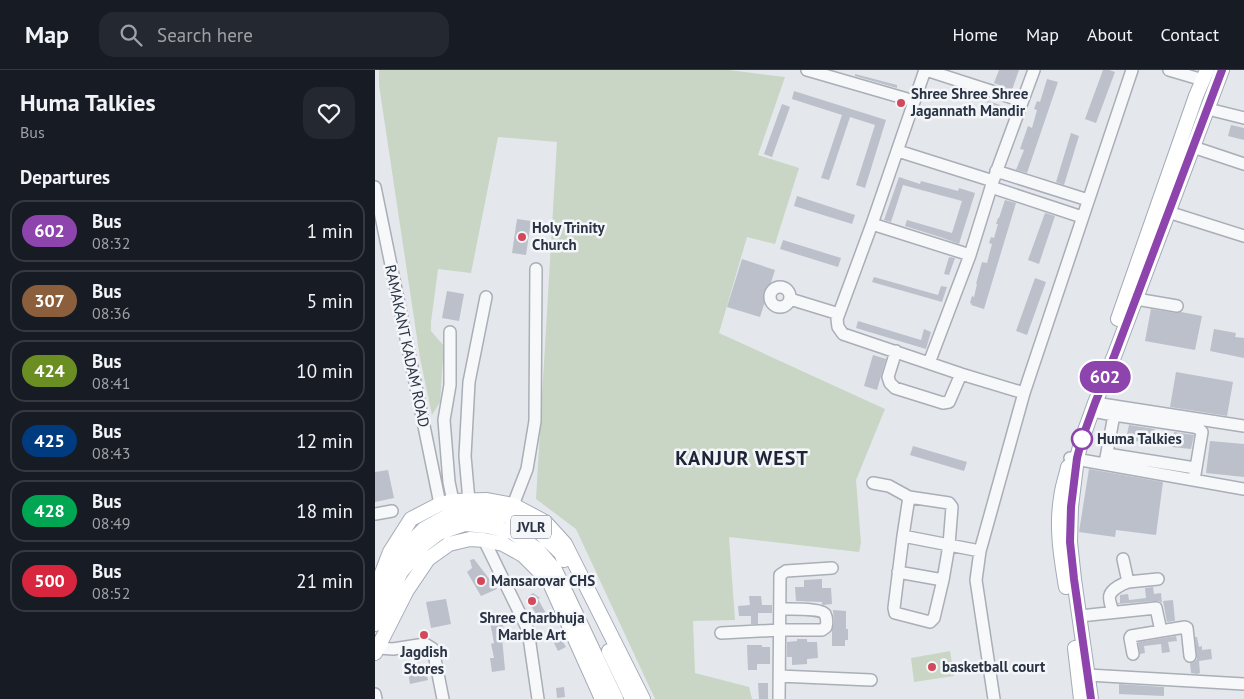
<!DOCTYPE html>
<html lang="en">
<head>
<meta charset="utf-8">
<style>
	body { margin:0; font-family:"PT Sans",sans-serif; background:#242831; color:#f1f3f6; height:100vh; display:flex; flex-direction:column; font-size:19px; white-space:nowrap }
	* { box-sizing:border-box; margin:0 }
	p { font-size:16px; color:#9ea1a6 }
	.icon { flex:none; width:28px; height:28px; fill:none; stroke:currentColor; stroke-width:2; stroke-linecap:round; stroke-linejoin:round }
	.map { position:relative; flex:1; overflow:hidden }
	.sheet { display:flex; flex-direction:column; background:#171b24; width:375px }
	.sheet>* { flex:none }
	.badge { padding:0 10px; border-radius:16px; font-size:18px; line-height:32px }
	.map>.badge { position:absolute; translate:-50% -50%; box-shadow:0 0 0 2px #fff }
	h2 { padding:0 20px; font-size:19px; line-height:45px }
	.round { display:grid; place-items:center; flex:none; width:52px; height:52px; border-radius:15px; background:#242831 }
	.summary { display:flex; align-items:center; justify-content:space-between; height:85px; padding:0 20px }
	h1 { font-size:24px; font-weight:700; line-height:38px }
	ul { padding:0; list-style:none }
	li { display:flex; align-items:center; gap:15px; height:62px; margin:0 10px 8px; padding:0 10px; border:2px solid #363941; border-radius:15px }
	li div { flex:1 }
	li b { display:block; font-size:19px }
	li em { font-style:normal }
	li .badge { min-width:55px; font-weight:700; text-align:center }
	header { display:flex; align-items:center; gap:30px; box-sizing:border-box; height:70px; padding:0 25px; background:#171b24; border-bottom:1px solid #363941 }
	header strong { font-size:24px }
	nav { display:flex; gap:28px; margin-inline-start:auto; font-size:18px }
	.search { width:350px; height:45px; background:#242831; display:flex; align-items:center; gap:12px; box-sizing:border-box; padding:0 18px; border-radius:15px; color:#9ea1a6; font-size:19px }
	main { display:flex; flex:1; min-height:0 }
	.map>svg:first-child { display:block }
	.green { fill:#c9d6c5 }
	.building { fill:#bbc0ca }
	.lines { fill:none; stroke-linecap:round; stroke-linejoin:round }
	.minor-casing { stroke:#a9aeb7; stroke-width:14 }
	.major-casing { stroke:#a3abb8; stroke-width:16 }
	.minor { stroke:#f7f8fa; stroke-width:11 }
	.major { stroke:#fff; stroke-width:14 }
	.line-casing { stroke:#fff; stroke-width:11 }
	.line { stroke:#8e44ad; stroke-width:8 }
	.poi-dot { fill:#d1495b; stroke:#f4f6f9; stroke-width:2 }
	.stop-dot { fill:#fff; stroke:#8e44ad; stroke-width:2.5 }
	.labels { text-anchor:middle; stroke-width:5; stroke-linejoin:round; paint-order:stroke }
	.shield { fill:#f4f6f9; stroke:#676e7b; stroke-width:1 }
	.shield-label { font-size:14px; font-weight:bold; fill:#2b3445 }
	.poi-label { font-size:15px; font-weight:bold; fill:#2b3445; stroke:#f4f6f9; text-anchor:start }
	.street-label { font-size:15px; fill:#2b3445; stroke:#f4f6f9 }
	.stop-label { font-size:15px; font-weight:bold; fill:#2b3445; stroke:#f4f6f9; text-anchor:start }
	.district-label { font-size:20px; font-weight:bold; letter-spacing:1px; fill:#1d2536; stroke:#f4f6f9 }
</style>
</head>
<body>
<header>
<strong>Map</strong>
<div class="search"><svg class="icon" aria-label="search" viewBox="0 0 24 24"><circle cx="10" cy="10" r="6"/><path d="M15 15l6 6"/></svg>Search here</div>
<nav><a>Home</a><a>Map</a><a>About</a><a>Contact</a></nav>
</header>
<main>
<section class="sheet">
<div class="summary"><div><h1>Huma Talkies</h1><p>Bus</p></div><a class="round"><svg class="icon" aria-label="heart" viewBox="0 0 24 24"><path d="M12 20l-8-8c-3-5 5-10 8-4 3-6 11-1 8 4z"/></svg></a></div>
<h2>Departures</h2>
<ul>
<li><span class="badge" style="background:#8e44ad;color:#fff">602</span><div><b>Bus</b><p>08:32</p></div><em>1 min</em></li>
<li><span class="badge" style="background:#8b5e3c;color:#fff">307</span><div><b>Bus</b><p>08:36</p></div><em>5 min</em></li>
<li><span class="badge" style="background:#6b8e23;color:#fff">424</span><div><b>Bus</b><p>08:41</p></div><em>10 min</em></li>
<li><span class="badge" style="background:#003b80;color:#fff">425</span><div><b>Bus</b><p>08:43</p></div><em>12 min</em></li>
<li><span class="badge" style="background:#00a651;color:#fff">428</span><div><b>Bus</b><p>08:49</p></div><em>18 min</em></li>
<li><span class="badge" style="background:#d7263d;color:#fff">500</span><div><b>Bus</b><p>08:52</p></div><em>21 min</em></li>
</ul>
</section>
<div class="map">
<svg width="869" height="629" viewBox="0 0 869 629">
	<rect width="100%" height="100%" fill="#e4e7ec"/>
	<path class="green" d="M4,0H354L410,7L383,85L424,98L400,174L372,167L344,263L510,339L481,410L486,473L484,482L354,467L360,550L318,551L320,603L374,617L377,629H280L201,459L161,429L182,72L123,67L96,203L63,199L56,252V261L69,276L65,332L57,345L45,288L4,15Z
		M575,581L579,606L539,612L536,588Z"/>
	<path class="building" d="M624,0H644L637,20L619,13Z
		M728,0H734L740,2L721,53L710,49Z
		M480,4L522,15V18L480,6Z
		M672,9L683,12L652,103L641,100L649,80L645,79L653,56L657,58L662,40L659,39L662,31L665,32Z
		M419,21L511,50L490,118L481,115L500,55L475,47L454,110L446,108L467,45L417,29Z
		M613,31L631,37L629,42L611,36Z
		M407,34L415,37L397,87L389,84Z
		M856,55L869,58V70L853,66Z
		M696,63L704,66L689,115L681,112Z
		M524,107L545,114L546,111L583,121L584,118L600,123L584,174L568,168L530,156L532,150L577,163L587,131L528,115L516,152L509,150Z
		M422,126L480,145L477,154L419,136Z
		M630,130L641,133L609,239L596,235L597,234L595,233L597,226L599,227L602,214H601L607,192L612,193L617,174L614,173L616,167L619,168L623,154H621L623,148H624Z
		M670,143L680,146L664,194L653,190Z
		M142,149L156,151L151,185L137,183Z
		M408,170L466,188L463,197L405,179Z
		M574,187L580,188L574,205L569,204Z
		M367,189L400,200L385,247L352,237Z
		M499,207L563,225L566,216L572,217L567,232L497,212Z
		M660,208L671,212L652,265L641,261Z
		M72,221L89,224L84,251L67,248Z
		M776,239L801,243L806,242L827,246L820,280L770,271Z
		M483,251L546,270L549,259L556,262L551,279L481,258Z
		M839,259L861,263L860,267L869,268V288L835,281Z
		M498,285L511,289L502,320L489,316Z
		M801,302L858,312L852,346L795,337Z
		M754,355L780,359L777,374L751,369Z
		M799,362L819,365L816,379L797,377Z
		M835,371L869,374V407L831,403Z
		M538,376L592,392L589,401L535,385Z
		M714,399L788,412L781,465L741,460L740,467L704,462Z
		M13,400L19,428L0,432V402Z
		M99,489L122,519L106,526L92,502L97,498L95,490Z
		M447,509V518H456L457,534L448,535L447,534V532L421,531L420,517H429V510Z
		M778,517L779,524L786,523L787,533L784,531H780L743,534V533H745V525L753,524L754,530L771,528L770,518Z
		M158,523L165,528L163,529L174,549L167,553L151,528Z
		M374,526H386L387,535H397V543H383V554H376V546H364L363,536L375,535Z
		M71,529L76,554L56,558L51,532Z
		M798,530L800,551L792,552L788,531Z
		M458,540L471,541V559H473V570H470V576H457V560L459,553Z
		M118,543H124L125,555H128L129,566L127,567L130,600L117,602L115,588H119L116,574L119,573L115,552L119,551Z
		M184,562L188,569L187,570L191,577L183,581L176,567Z
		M801,566L802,571L793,572L795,582L787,583L786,574L769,576L770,583L765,584L763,572Z
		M820,567H822L824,577L827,576V580L836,579L837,589L824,591L825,603L822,604L816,603L815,593L819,592L822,589Z
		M422,569H432V572H442L443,588L432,589V594L417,595V587H412V572L422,571Z
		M372,575H387V577H395V594H382V600H373Z
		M50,599L53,610L35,614L33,602Z
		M383,613H393V629H384Z
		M744,614L789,617V626L744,624Z
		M189,617L190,627L182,628L181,618Z"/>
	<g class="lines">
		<g class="minor-casing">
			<path id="minor" d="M432,0L539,31
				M550,0L497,154L462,249L463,257L468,264L586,304L649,323
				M551,0L647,31
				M794,0L828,10
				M833,39L869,48
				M818,77L869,94
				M523,81L618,111
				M621,101L713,130
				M0,117L65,434
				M616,117L707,147
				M793,142L869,166
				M497,154L595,185
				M395 227a10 10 0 1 1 20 0a10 10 0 1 1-20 0Z
				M415,229L464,244
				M761,229L802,236
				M75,262V315L69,350L74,412L78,431
				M521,281L513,307L515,313L520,318L568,333L574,332L586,304
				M554,293L595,185L618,111L659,0
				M720,333L869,356
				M717,341L739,345
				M732,384L820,398
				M695,388L869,419
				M730,393L739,345L819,357L824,359L827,362L819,410
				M498,413L514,416L534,427
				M94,431L90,386L94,312L111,227
				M138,435L152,399L160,351L161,199
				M0,444L17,441
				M528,466L519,538L520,543L555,552L559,548L568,510L574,475L577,437L574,433L534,427L528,466L605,481
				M109,470L153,560L163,629
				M523,502L568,510
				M753,512L783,509
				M738,542C737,538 733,529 735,525C737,519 747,514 753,512L748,489
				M705,546L781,538L786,561
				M346,563L405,560H447L451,557C452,553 452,548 450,544C446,538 414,539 405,539
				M3,578L18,579L50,574L58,579L68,629
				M758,584L755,568L756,566L810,557L812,558L815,586
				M713,605L869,614
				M404,606L496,610
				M0,624L1,629
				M404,629L405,505L411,501L457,498
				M619,629L601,510L605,481L649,323L757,0"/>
		</g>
		<g class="major-casing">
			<path id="major" d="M743,249L821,26L832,0
				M691,517C686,487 681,457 686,428C687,417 691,407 693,397
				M0,521L15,482L36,449L65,434L78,431L112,430L138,435L170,452L190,474L268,629
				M0,531L28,480L49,459L78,443L102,441L132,446L161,459L186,483L189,490
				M0,554L26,502L48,475L64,463L90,454L112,456L137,462L162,479L180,500L241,629
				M700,578L706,629
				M234,581L257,629
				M0,583L32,520L53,489L74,474L95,469L109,470L128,474L148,485L174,511L227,629
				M716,629L699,509L695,472L696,437L702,388L707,369L720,333L740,284L847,0"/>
		</g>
		<use href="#minor" class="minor"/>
		<use href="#major" class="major"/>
	</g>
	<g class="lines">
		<g class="line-casing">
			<path id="line" d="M716,629L699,509L695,472L696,437L702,388L707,369L720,333L740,284L847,0"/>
		</g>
		<use href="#line" class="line"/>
	</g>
	<g class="poi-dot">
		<circle cx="526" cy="33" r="5"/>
		<circle cx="147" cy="167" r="5"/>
		<circle cx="106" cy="511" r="5"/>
		<circle cx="157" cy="531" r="5"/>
		<circle cx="49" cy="565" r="5"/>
		<circle cx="557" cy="597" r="5"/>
	</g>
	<circle class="stop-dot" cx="707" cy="369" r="10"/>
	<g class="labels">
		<rect class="shield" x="136" y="445.5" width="40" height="23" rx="4"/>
		<g class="shield-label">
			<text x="156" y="462">JVLR</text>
		</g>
		<g class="poi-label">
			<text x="536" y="29">Shree Shree Shree<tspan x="536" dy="17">Jagannath Mandir</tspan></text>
			<text x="157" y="163">Holy Trinity<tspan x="157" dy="17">Church</tspan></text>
			<text x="116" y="516">Mansarovar CHS</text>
			<text x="157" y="553" text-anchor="middle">Shree Charbhuja<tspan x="157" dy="17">Marble Art</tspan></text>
			<text x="49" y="587" text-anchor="middle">Jagdish<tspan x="49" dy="17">Stores</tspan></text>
			<text x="567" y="602">basketball court</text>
		</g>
		<g class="street-label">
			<text transform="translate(32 276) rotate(78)" y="5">RAMAKANT KADAM ROAD</text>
		</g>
		<g class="stop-label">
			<text x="722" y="374">Huma Talkies</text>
		</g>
		<g class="district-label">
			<text x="367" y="395">KANJUR WEST</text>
		</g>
	</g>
</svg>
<b class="badge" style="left:730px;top:307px;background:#8e44ad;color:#fff">602</b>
</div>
</main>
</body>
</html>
